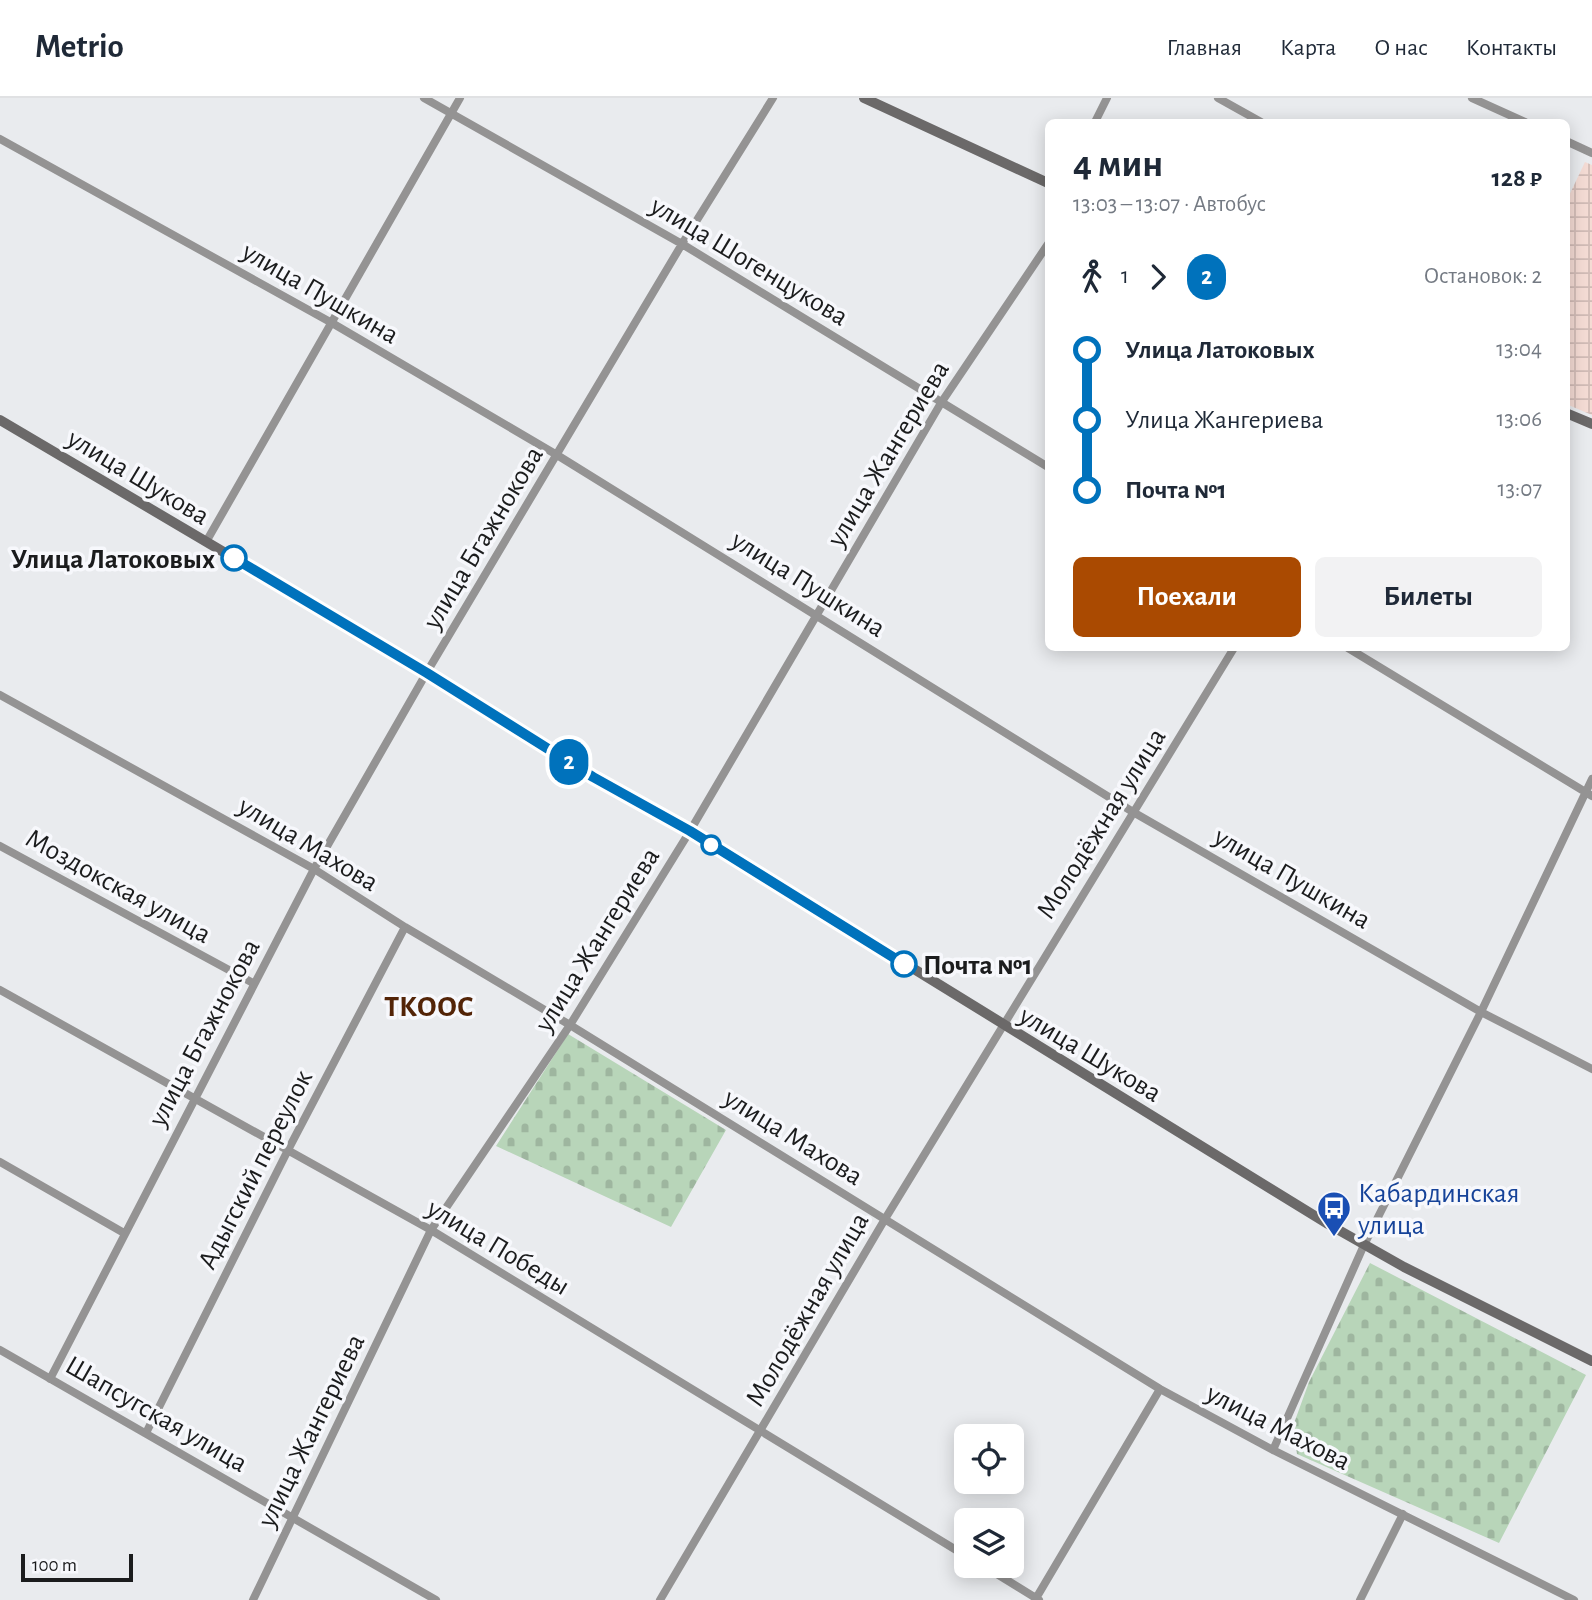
<!DOCTYPE html>
<html lang="ru">
<head>
<meta charset="utf-8">
<style>
	body { margin:0; font-family:"Alegreya Sans",sans-serif; background:#f2f2f3; color:#1f2937; height:100vh; display:flex; flex-direction:column; font-size:26px; white-space:nowrap }
	* { box-sizing:border-box; margin:0 }
	p { font-size:23px; color:#747a83 }
	.icon { flex:none; width:38px; height:38px; fill:none; stroke:currentColor; stroke-width:2; stroke-linecap:round; stroke-linejoin:round }
	.map { position:relative; flex:1; overflow:hidden }
	.drawer { position:absolute; left:1045px; top:21px; width:525px; height:532px; display:flex; flex-direction:column; background:#fff; border-radius:10px; box-shadow:0 4px 18px #0003 }
	.drawer>* { flex:none }
	.badge { padding:0 14px; border-radius:23px; font-size:24px; line-height:46px }
	.controls { position:absolute; left:954px; top:1326px; display:grid; gap:14px }
	.controls a { display:grid; place-items:center; width:70px; height:70px; border-radius:10px; background:#fff; box-shadow:0 4px 18px #0003; font-size:35px }
	.scale { position:absolute; left:21px; bottom:18px; width:112px; box-sizing:border-box; padding-left:7px; border:4px solid #1b1c1d; border-top:0; font-size:19px; line-height:24px; white-space:nowrap; color:#1b1c1d; -webkit-text-stroke:5px #f7f8fc; paint-order:stroke }
	.map>.badge { position:absolute; translate:-50% -50%; box-shadow:0 0 0 4px #fff }
	.legs { display:flex; align-items:center; gap:10px; height:77px; padding:0 28px; font-size:23px }
	.legs p { margin-inline-start:auto }
	.summary { display:flex; align-items:center; justify-content:space-between; height:119px; padding:0 28px }
	h1 { font-size:38px; font-weight:700; line-height:52px }
	.primary-button { display:flex; gap:14px; margin-top:auto; padding:14px 28px }
	.primary-button a { flex:1; height:80px; border-radius:10px; background:#aa4a01; color:#fff; font-size:28px; font-weight:700; line-height:80px; text-align:center }
	.primary-button a+a { background:#f2f2f3; color:#1f2937 }
	ul { padding:0 28px; list-style:none }
	li { display:flex; align-items:center; gap:24px; height:70px; font-size:26px }
	li i { display:grid; place-items:center; width:10px; height:100%; margin:0 9px; background:currentColor }
	li i::after { content:''; width:18px; height:18px; margin:-9px; border:5px solid; border-radius:50%; background:#fff }
	li p { margin-inline-start:auto }
	li:first-child i { background:linear-gradient(#0000 50%,currentColor 0) }
	li:last-child i { background:linear-gradient(currentColor 50%,#0000 0) }
	header { display:flex; align-items:center; gap:42px; box-sizing:border-box; height:98px; padding:0 35px; background:#fff; border-bottom:2px solid #e0e1e3 }
	header strong { font-size:33px }
	nav { display:flex; gap:38px; margin-inline-start:auto; font-size:24px }
	.map>svg:first-child { display:block }
	.industrial { fill:url(#industrial-grid) }
	.cemetery { fill:url(#cemetery-stones) }
	.lines { fill:none; stroke-linecap:round; stroke-linejoin:round }
	.street { stroke:#949393; stroke-width:8 }
	.secondary { stroke:#6b6969; stroke-width:10 }
	.line-1-casing { stroke:#fff; stroke-width:16 }
	.line-1 { stroke:#0072bc; stroke-width:10 }
	.stop-1-dot { fill:#fff; stroke:#0072bc; stroke-width:3.5 }
	.labels { text-anchor:middle; stroke-width:7; stroke-linejoin:round; paint-order:stroke }
	.street-label { font-size:28px; fill:#1b1c1d; stroke:#f7f8fc }
	.stop-label { font-size:28px; font-weight:bold; fill:#1b1c1d; stroke:#f7f8fc; text-anchor:end }
	.transit-label { font-size:28px; fill:#164399; stroke:#f7f8fc; text-anchor:start }
	.neighbourhood-label { font-size:30px; font-weight:bold; fill:#532407; stroke:#f7f8fc }
</style>
</head>
<body>
<header>
<strong>Metrio</strong>
<nav><a>Главная</a><a>Карта</a><a>О нас</a><a>Контакты</a></nav>
</header>
<div class="map">
<svg width="1592" height="1502" viewBox="0 0 1592 1502">
	<defs>
		<pattern id="industrial-grid" width="8" height="8" patternUnits="userSpaceOnUse" patternTransform="scale(1.75)"><rect width="8" height="8" fill="#f4dbd4"/><path d="M0 4h8M4 0v8" fill="none" stroke="#d1bbb6"/></pattern>
		<pattern id="cemetery-stones" width="16" height="16" patternUnits="userSpaceOnUse" patternTransform="scale(1.75)"><rect width="16" height="16" fill="#b8d5b9"/><path d="M2 7V4a2 2 0 0 1 4 0v3zM10 15v-3a2 2 0 0 1 4 0v3z" fill="#9eb69f"/></pattern>
	</defs>
	<rect width="100%" height="100%" fill="#e9ebee"/>
	<path class="industrial" d="M1585,64L1592,67V317L1566,306V104Z"/>
	<path class="cemetery" d="M568,936L726,1032L671,1129L496,1048Z
		M1370,1165L1586,1277L1499,1445L1297,1356L1293,1328L1309,1284Z"/>
	<g class="lines">
		<path class="street" d="M424,0L682,146L1048,369
			M1218,0L1261,24
			M1472,0L1525,24
			M1095,24L1107,0
			M0,41L332,225L557,357L1133,714L1481,914L1592,971
			M1566,43L1592,55
			M206,444L460,0
			M1348,550L1592,698
			M0,597L314,771L405,829L570,927L1160,1291L1273,1352L1574,1502
			M0,748L253,885
			M0,892L431,1132L966,1458
			M0,1064L124,1135
			M0,1252L436,1502
			M50,1281L314,771L427,574L682,146L773,0
			M146,1335L288,1052L405,829
			M1273,1352L1364,1147L1481,914L1592,681
			M984,1468L1039,1502
			M253,1502L431,1132L570,927L690,733L941,305L1048,146
			M660,1502L885,1121L1234,550
			M1035,1502L1160,1291
			M1360,1502L1403,1416"/>
		<path class="secondary" d="M864,0L1048,85
			M1566,315L1592,326
			M0,322L427,574L593,679L690,733L1328,1126L1404,1169L1592,1263"/>
	</g>
	<g class="lines">
		<g class="line-1-casing">
			<path id="line-1" d="M234,460L427,575L593,679L690,733L904,866"/>
		</g>
		<use href="#line-1" class="line-1"/>
	</g>
	<defs>
		<g id="bus-pin" transform="scale(1.75)"><path d="M0 17L-7.5 6A9.5 9.5 0 1 1 7.5 6Z" fill="#1a4fb4" stroke="#f7f8fc"/><path d="M-5-6H5V4H4V6H2V4H-2V6H-4V4H-5ZM-3.5-4V0h7V-4ZM-3.5 1.2v1.5H-2V1.2ZM2 1.2v1.5H3.5V1.2Z" fill="#fff"/></g>
	</defs>
	<g fill-rule="evenodd">
		<use href="#bus-pin" x="1334" y="1110"/>
	</g>
	<g class="stop-1-dot">
		<circle cx="234" cy="460" r="12"/>
		<circle cx="711" cy="747" r="9"/>
		<circle cx="904" cy="866" r="12"/>
	</g>
	<g class="labels">
		<g class="street-label">
			<text transform="translate(750 162) rotate(31)" y="10">улица Шогенцукова</text>
			<text transform="translate(321 194) rotate(30)" y="10">улица Пушкина</text>
			<text transform="translate(887 355) rotate(-59)" y="10">улица Жангериева</text>
			<text transform="translate(139 378) rotate(31)" y="10">улица Шукова</text>
			<text transform="translate(482 439) rotate(-59)" y="10">улица Бгажнокова</text>
			<text transform="translate(809 485) rotate(32)" y="10">улица Пушкина</text>
			<text transform="translate(1100 725) rotate(-58)" y="10">Молодёжная улица</text>
			<text transform="translate(309 745) rotate(31)" y="10">улица Махова</text>
			<text transform="translate(1293 779) rotate(30)" y="10">улица Пушкина</text>
			<text transform="translate(119 787) rotate(29)" y="10">Моздокская улица</text>
			<text transform="translate(596 841) rotate(-58)" y="10">улица Жангериева</text>
			<text transform="translate(203 934) rotate(-62)" y="10">улица Бгажнокова</text>
			<text transform="translate(1091 955) rotate(31)" y="10">улица Шукова</text>
			<text transform="translate(794 1038) rotate(32)" y="10">улица Махова</text>
			<text transform="translate(254 1071) rotate(-63)" y="10">Адыгский переулок</text>
			<text transform="translate(499 1148) rotate(31)" y="10">улица Победы</text>
			<text transform="translate(806 1211) rotate(-60)" y="10">Молодёжная улица</text>
			<text transform="translate(157 1315) rotate(30)" y="10">Шапсугская улица</text>
			<text transform="translate(1279 1328) rotate(27)" y="10">улица Махова</text>
			<text transform="translate(310 1332) rotate(-64)" y="10">улица Жангериева</text>
		</g>
		<g class="stop-label">
			<text x="215" y="470">Улица Латоковых</text>
			<text x="923" y="876" text-anchor="start">Почта №1</text>
		</g>
		<g class="transit-label">
			<text x="1358" y="1104">Кабардинская<tspan x="1358" dy="32">улица</tspan></text>
		</g>
		<g class="neighbourhood-label">
			<text x="429" y="918">ТКООС</text>
		</g>
	</g>
</svg>
<div class="controls">
<a><svg class="icon" aria-label="locate" viewBox="0 0 24 24"><circle cx="12" cy="12" r="6"/><path d="M12 2v4M12 18v4M2 12h4M18 12h4"/></svg></a>
<a><svg class="icon" aria-label="layers" viewBox="0 0 24 24"><path d="M12 4l9 5-9 5-9-5zM3 14l9 5 9-5"/></svg></a>
</div>
<div class="scale">100 m</div>
<b class="badge" style="left:569px;top:664px;background:#0072bc;color:#fff">2</b>
<section class="drawer">
<div class="summary"><div><h1>4 мин</h1><p>13:03 – 13:07 · Автобус</p></div><b>128 ₽</b></div>
<div class="legs"><svg class="icon" aria-label="walk" viewBox="0 0 24 24"><circle cx="13" cy="4" r="2"/><path d="M13 8l-2 6 4 7M11 14l-3 7M7 12l3-4h3l4 4"/></svg>1<svg class="icon" aria-label="forward" viewBox="0 0 24 24"><path d="M9 5l7 7-7 7"/></svg><b class="badge" style="background:#0072bc;color:#fff">2</b><p>Остановок: 2</p></div>
<ul>
<li><i style="color:#0072bc"></i><b>Улица Латоковых</b><p>13:04</p></li>
<li><i style="color:#0072bc"></i><span>Улица Жангериева</span><p>13:06</p></li>
<li><i style="color:#0072bc"></i><b>Почта №1</b><p>13:07</p></li>
</ul>
<div class="primary-button"><a>Поехали</a><a>Билеты</a></div>
</section>
</div>
</body>
</html>
